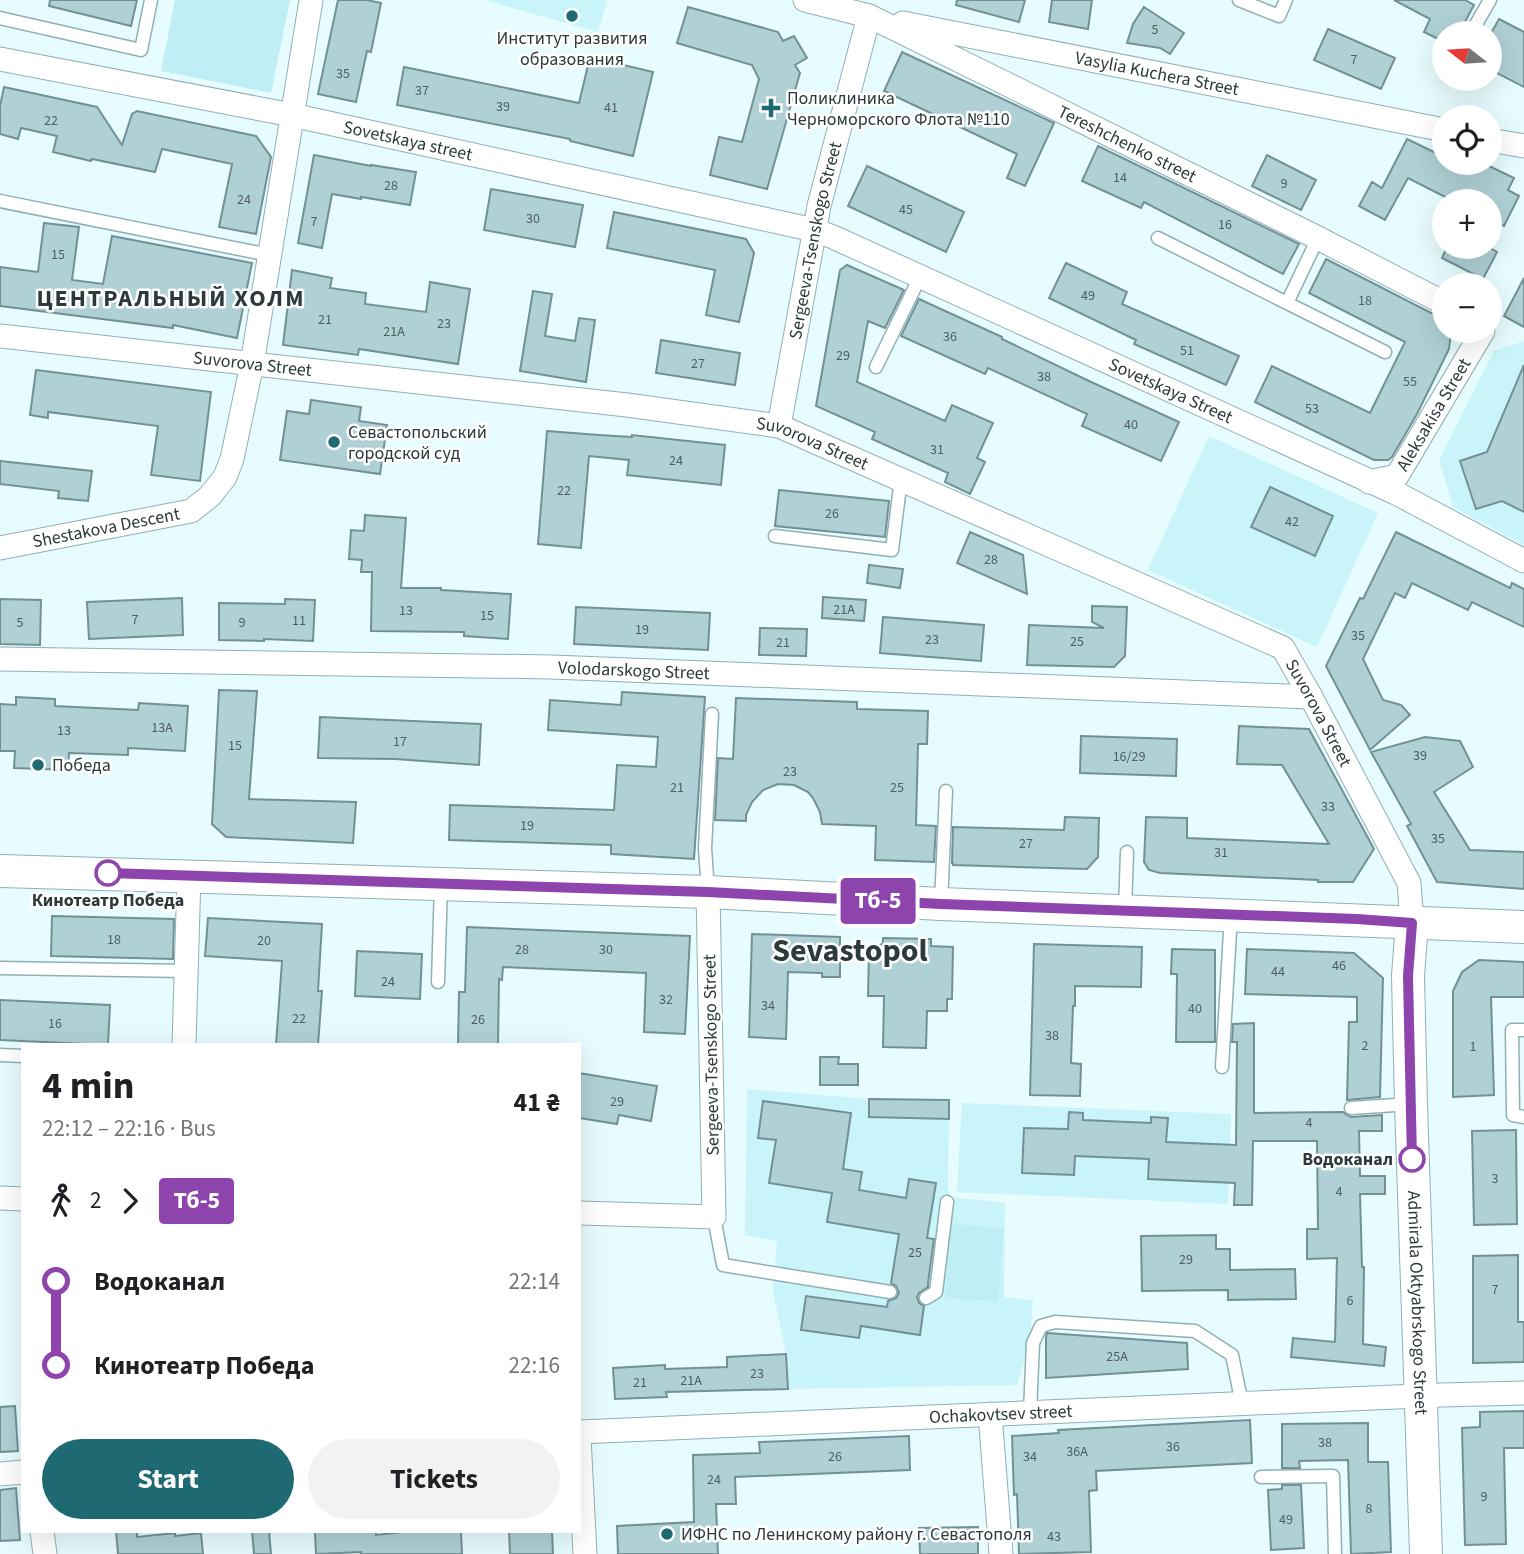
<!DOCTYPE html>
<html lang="en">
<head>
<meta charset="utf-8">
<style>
	body { margin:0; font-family:"Source Sans 3",sans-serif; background:#f2f2f2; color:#202124; height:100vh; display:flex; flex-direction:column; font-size:26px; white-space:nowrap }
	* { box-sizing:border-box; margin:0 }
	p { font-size:23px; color:#757577 }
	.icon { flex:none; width:38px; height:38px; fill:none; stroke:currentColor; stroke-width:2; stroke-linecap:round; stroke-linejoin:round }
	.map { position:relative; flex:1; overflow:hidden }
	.details { position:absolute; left:21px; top:1043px; width:560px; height:490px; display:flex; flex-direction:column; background:#fff; border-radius:0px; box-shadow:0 7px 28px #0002 }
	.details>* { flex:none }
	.badge { padding:0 14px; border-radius:5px; font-size:24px; line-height:46px }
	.needle { width:46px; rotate:287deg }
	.buttons { position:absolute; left:1432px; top:21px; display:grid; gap:14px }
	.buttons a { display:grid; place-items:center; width:70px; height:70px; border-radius:50%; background:#fff; box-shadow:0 7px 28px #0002; font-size:35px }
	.map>.badge { position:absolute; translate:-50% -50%; box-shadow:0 0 0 4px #fff }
	.legs { display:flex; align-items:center; gap:10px; height:77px; padding:0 21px; font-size:23px }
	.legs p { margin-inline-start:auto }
	.head { display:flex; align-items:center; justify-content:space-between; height:119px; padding:0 21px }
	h1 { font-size:38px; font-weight:700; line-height:52px }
	.cta { display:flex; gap:14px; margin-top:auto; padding:14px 21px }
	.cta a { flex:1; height:80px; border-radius:42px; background:#1e6972; color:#fff; font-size:28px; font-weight:700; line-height:80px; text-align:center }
	.cta a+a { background:#f2f2f2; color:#202124 }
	ul { padding:0 21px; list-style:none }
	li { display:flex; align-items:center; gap:24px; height:84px; font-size:26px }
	li i { display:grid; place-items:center; width:10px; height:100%; margin:0 9px; background:currentColor }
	li i::after { content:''; width:18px; height:18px; margin:-9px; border:5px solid; border-radius:50%; background:#fff }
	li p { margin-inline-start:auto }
	li:first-child i { background:linear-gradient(#0000 50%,currentColor 0) }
	li:last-child i { background:linear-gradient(currentColor 50%,#0000 0) }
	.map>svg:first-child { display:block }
	.built { fill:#c8f4fa }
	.green { fill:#bfeff5 }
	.building { fill:#afd0d5; stroke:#729195; stroke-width:2 }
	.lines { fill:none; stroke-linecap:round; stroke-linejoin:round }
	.service-casing { stroke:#90b0b4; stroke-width:15 }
	.minor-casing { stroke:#90b0b4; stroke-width:25 }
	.secondary-casing { stroke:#90b0b4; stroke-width:34 }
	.service { stroke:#fff; stroke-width:12 }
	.minor { stroke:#fff; stroke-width:23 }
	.secondary { stroke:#fff; stroke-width:32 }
	.line-1-casing { stroke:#fff; stroke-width:16 }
	.line-1 { stroke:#8e44ad; stroke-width:10 }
	.poi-dot { fill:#1e6972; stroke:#fff; stroke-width:2.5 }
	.stop-1-dot { fill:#fff; stroke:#8e44ad; stroke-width:3.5 }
	.labels { text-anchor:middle; stroke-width:5; stroke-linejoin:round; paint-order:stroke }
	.number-label { font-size:14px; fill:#4e6062 }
	.poi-label { font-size:18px; fill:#2d3a3c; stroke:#fff; text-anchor:start }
	.street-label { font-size:18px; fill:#2d3a3c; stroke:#fff }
	.stop-label { font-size:18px; font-weight:bold; fill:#2d3a3c; stroke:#fff }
	.district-label { font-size:24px; font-weight:bold; letter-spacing:2px; fill:#2d3a3c; stroke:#fff }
	.town-label { font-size:32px; font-weight:bold; fill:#2d3a3c; stroke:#fff }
</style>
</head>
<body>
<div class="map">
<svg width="1524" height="1554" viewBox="0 0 1524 1554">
	<rect width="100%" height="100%" fill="#e7fcfe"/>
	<path class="built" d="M484,0H607L598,32Z
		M1524,341V545L1453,507L1439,460L1494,351Z
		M1209,436L1378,513L1317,647L1148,570Z
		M747,1089L869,1099L949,1100L948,1197L1005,1203L1004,1297L1033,1300L1030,1338L1017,1385L788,1389L786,1354L773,1291L777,1241L745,1235Z
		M962,1103L1231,1114L1228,1204L957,1192Z"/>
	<path class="green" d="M175,0H290L271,93L161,71Z
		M951,1224L1004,1228L998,1301L945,1298Z"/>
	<path class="building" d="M50,0H137L131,26L49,6Z
		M338,0H367L381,3L371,52L367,51L356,102L318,94Z
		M957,0H1025L1019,22L956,5Z
		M1052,0H1092L1088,29L1049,22Z
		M1394,0H1465L1474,5L1459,33H1444V42L1424,32L1430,19Z
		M688,7L778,32L783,41L794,36L807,58L795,65L800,73L767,189L710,175L719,137L742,142L759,79L752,65L677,43Z
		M1144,7L1184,33L1170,54L1160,48L1127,43L1133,24Z
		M1499,19L1524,32V87L1489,69V37Z
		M1328,29L1395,58L1381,89L1314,60Z
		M902,52L1054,123L1025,186L1007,178L1017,154L884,91Z
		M590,57L653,72L633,156L570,141V139L397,105L404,67L579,103Z
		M4,87L97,107L122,145L132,114L137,111L256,136L271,157L256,234L219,227L232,164L162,149L155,172L92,159L91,161L53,152L57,136L21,128L18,139L0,134V106Z
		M1407,139L1444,157V163H1483L1514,178L1508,190L1519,196L1504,226L1489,219V201H1453L1408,178L1385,220L1359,206L1372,182L1382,188Z
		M1098,146L1299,244L1283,274L1144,202L1141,208L1082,181Z
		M314,155L371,166V165L416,172L410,205L361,197V199L332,194L322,248L298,243Z
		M1267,155L1316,180L1301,210L1252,186Z
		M867,166L964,212L946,252L848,206Z
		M491,189L583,205L575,247L484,230Z
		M614,212L746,239L754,253L739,322L706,315L715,270L607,248Z
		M44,223L79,227L72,280L103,284L112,236L252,263L237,338L173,325V328L0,306V267L38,272Z
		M1447,247H1488L1497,252L1483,279L1442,258Z
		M1326,259L1441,318L1444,323V331H1449L1451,333L1449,349L1417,414L1392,457L1388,460H1374L1255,402L1272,366L1370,413L1405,342L1309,293Z
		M1066,263L1127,292L1122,304L1239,356L1226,385L1134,344L1136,340L1049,298Z
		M847,265L904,290L885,328L868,321L857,382L945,421L952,405L993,423L977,458L985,462L970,494L945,482L948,473L872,439L875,432L816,406L840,270Z
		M292,270L332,278L330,288L366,293L365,304L426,312L430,282L470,289L458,364L359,349L358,355L283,345Z
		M1524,278V327L1504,316Z
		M533,291L552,294L545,336L575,341L579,318L595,320L586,382L520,371Z
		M919,299L1002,337V339L1089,381L1179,422L1161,461L1082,426L1087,414L988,368L985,374L901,336Z
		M661,340L740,353L735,385L656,373Z
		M1524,365V512L1502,501L1476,509L1460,461L1487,452Z
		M36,370L211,392L200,481L151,475L158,426L48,412V418L30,415Z
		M311,400L361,407L359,421L387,425L380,474L280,460L287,411L309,414Z
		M547,431L599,435L632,437V435L725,445L721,485L627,475L629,460L589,456L581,548L538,544Z
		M0,461L92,471L88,501L58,498L59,491L0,484Z
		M1270,487L1333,516L1315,556L1251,527Z
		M779,490L889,501L885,537L775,526Z
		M365,515L406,518L401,588H441V590L511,594L508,639L464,636V632L371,631L372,572H361L362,560L349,559L351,530L364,531Z
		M970,532L1023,555L1027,594L957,563Z
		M1396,532L1510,588L1512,583L1524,589V627L1472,602L1468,610L1412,583L1405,598L1395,593L1363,659L1383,700L1401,705L1410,715L1370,750L1326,666L1360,598L1363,599Z
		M869,565L903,569L900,588L867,583Z
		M823,597L866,600L864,621L822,618Z
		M182,598L183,635L89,639L87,602Z
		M0,599L41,600L40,645L0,644Z
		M285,599L315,600L313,641L264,639V641L219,640V603L285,604Z
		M1092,606L1127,607L1125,656L1114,667L1027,665L1029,625L1104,628L1092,622Z
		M576,607L710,613L708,650L574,644Z
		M883,617L984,625L981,661L880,653Z
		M760,628L807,629L806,656L759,655Z
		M219,690L257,691L249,799L356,802L353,843L226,837L212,824Z
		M622,692L705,697L694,859L611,854V845L449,840L450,805L614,810L617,765L656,767L658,737L548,730L550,700L621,705Z
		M16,697L55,699V706L138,710L139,703L188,706L185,751L128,748V755L69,753L68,770L14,768L15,751H0V704L16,705Z
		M736,698L857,702V709L928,711L927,744H918L916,825L936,826L934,862L875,860L876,826L822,824L820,812L813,798L808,792L794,785L778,784L763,790L752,802L746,815V821L715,820L718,758L733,759Z
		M320,717L481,724L479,765L395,759L318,758Z
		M1239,726L1309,729L1374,849L1353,882H1318V880L1160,873L1149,870L1144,862L1146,817L1187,818V838L1329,844L1282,765L1237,764Z
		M1081,736L1177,739L1176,776L1080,773Z
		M1425,737L1460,741L1473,767L1434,792L1470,850L1524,852V889L1437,882L1407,826L1411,824L1371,752Z
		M1065,817L1099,818L1098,857L1087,869L953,865V863H952L953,827L1064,830Z
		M52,916L174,919L173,959L51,956Z
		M208,918L322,924L318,991H322L318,1045H276L282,961L205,956Z
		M467,927L690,936L685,1034L644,1032L646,973L503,967L502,980L499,979L498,1045H458L459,992H465Z
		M752,934L840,937V977H822V973L788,972L786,1039L749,1037Z
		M883,938L931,939V946L953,947L952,999H947V1011H927L926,1048L883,1047L884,996H868L869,953L883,943Z
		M1034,944L1142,947L1141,987L1075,986V1006H1073L1071,1063L1081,1064L1080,1096L1030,1095Z
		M1172,949L1215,950V1042H1176L1177,974H1171Z
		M1247,949L1354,953L1383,978L1380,1097L1347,1100L1349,1022H1357V997L1245,994Z
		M357,951L422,954L420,999L355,996Z
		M1479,960L1524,962V997H1491L1494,1095L1453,1097V991L1462,972Z
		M0,1000L110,1005L108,1045L0,1040Z
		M1254,1023V1113L1343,1112L1347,1115L1351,1117L1382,1115V1131H1359L1360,1176H1385V1194H1360L1362,1267H1364L1363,1344L1386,1347L1384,1366L1291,1357L1293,1338L1335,1342L1337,1258L1307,1259V1229H1318L1317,1141H1253L1252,1205H1234L1235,1183L1148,1179L1149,1159L1075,1156L1074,1175L1022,1173L1024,1128L1068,1129L1069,1112L1083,1113V1120L1151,1123V1117L1168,1118L1166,1142L1236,1145L1237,1042H1232L1233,1024Z
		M820,1057H839L838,1064H858V1085H820Z
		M579,1073L657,1086L651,1121L619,1115L617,1124L579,1118Z
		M869,1099L949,1100V1119L869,1117Z
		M763,1101L851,1113L843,1169L862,1172L859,1190L906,1198L909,1179L936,1183L927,1238L934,1239L928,1283V1287L919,1293L917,1297L919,1303L924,1306L920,1335L861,1326L859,1338L801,1330L806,1296L887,1307L888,1301L896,1298L899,1293L896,1286L891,1283L899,1234L827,1222L832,1193L769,1183L776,1140L758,1138Z
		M1516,1130L1517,1224L1474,1225L1472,1131Z
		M1216,1235V1249H1230V1270L1295,1269L1296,1299L1228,1300V1290L1142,1291L1141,1236Z
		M1518,1255V1322H1524V1362L1473,1363V1256Z
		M1047,1333L1187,1343L1188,1369L1046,1378V1337Z
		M786,1354L788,1389L666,1392L667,1397L615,1399L613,1368L665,1365V1369L727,1367V1357Z
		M15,1406L18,1451L0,1452V1407Z
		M1524,1411V1448H1504L1506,1544L1465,1545L1462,1428L1480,1427V1412Z
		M1250,1420L1252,1463L1096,1471L1097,1490L1089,1491L1091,1552L1019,1554L1017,1494L1014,1495L1012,1436L1059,1433L1058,1430Z
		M1368,1423V1462H1388L1391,1552L1351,1554L1348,1460L1299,1461L1300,1468H1282V1424Z
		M909,1436L910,1470L735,1477L736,1504H716L718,1554H618L617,1526L694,1522L693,1455L760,1453L759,1442Z
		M1282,1485H1301L1304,1548L1271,1550L1268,1490L1282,1489Z
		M16,1488L20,1540L0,1541V1490Z
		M978,1527V1554H920L919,1528Z
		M116,1531H137V1537L175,1533V1536L201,1533L203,1554H118Z
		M252,1531H269L271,1554H254Z
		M376,1531V1535L411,1531H461L462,1554H361V1552L316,1554L315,1532Z
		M509,1531H552L553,1554H510Z"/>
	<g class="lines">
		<g class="service-casing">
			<path id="service" d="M1239,0L1279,16L1286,0
				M0,18L141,50L151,0
				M1471,33L1490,0
				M0,201L269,255
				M1158,238L1287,303
				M1318,238L1287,303L1385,352
				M876,367L920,277
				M775,536L892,550L901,479
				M708,892L705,848L712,714
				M941,903L946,791
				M1125,910L1127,852
				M0,968L186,971
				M438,982L441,884
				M1524,1030H1512L1513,1115L1524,1117
				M0,1055L23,1056
				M1222,1067L1231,915
				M1351,1108L1410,1104
				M714,1217L723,1265L890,1292
				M926,1298L936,1292L947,1202
				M1030,1412L1033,1343L1041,1326L1055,1322L1195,1331L1232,1355L1242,1404
				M1261,1477L1333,1476L1335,1554"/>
		</g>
		<g class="minor-casing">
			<g id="minor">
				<path id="s1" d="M805,0L869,16L1318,238L1444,303"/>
				<path id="s2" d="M903,23L1444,130"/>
				<path id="s3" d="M0,59L292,115L814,230L833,237L1396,493L1524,561"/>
				<path d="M1489,140L1524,146"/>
				<path id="s4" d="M0,336L627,405L779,426L1283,648L1311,697L1409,883L1412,923"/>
				<path id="s5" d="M779,426L819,206L869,16"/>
				<path id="s6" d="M1369,482L1397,476L1483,331"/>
				<path id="s7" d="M0,548L191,511L210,496L225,477L232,459L252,364L311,0"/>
				<path id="s8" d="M0,659L552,667L1311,697"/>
				<path d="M184,1045L189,876"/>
				<path d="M0,1198L23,1199"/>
				<path d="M579,1213L714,1217L708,892"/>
				<path d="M990,1414L1001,1554"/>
				<path id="s9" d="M579,1432L1442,1395L1524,1393"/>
				<path d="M579,1437L585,1554"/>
				<path d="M0,1474L23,1472"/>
				<path d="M42,1531L45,1554"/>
			</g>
		</g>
		<g class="secondary-casing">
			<g id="secondary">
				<path d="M0,871L708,892L941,904L1524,927"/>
				<path id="s10" d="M1412,923L1408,976L1411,1104L1426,1554"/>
			</g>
		</g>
		<use href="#service" class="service"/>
		<use href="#minor" class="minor"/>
		<use href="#secondary" class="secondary"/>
	</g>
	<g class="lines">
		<g class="line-1-casing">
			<path id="line-1" d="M108,873L708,892L941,904L1357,919L1412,923L1408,976L1412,1159"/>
		</g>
		<use href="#line-1" class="line-1"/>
	</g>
	<g class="poi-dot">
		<circle cx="572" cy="16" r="7"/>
		<path d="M767.5 97.5h7v7h7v7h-7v7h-7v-7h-7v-7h7z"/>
		<circle cx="334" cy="442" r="7"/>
		<circle cx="38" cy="765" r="7"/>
		<circle cx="667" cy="1534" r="7"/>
	</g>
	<g class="stop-1-dot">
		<circle cx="108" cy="873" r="12"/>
		<circle cx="1412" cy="1159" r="12"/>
	</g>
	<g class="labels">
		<g class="number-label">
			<text x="1155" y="34">5</text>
			<text x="1354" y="64">7</text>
			<text x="343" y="78">35</text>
			<text x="422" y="95">37</text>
			<text x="503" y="111">39</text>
			<text x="611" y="112">41</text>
			<text x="51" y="125">22</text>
			<text x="1120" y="182">14</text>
			<text x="1284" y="188">9</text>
			<text x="391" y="190">28</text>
			<text x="244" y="204">24</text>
			<text x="906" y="214">45</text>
			<text x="533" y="223">30</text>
			<text x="314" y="226">7</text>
			<text x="1225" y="229">16</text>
			<text x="58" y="259">15</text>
			<text x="1088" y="300">49</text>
			<text x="1365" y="305">18</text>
			<text x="325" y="324">21</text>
			<text x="444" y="328">23</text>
			<text x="394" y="336">21А</text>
			<text x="950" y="341">36</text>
			<text x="1187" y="355">51</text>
			<text x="843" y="360">29</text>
			<text x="698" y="368">27</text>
			<text x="1044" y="381">38</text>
			<text x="1410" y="386">55</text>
			<text x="1312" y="413">53</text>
			<text x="1131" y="429">40</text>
			<text x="937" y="454">31</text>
			<text x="676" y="465">24</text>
			<text x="564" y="495">22</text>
			<text x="832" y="518">26</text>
			<text x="1292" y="526">42</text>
			<text x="991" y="564">28</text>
			<text x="844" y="614">21А</text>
			<text x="406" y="615">13</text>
			<text x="487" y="620">15</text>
			<text x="135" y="624">7</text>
			<text x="299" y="625">11</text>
			<text x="20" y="627">5</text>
			<text x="242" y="627">9</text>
			<text x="642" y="634">19</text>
			<text x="1358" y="640">35</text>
			<text x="932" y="644">23</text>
			<text x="1077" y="646">25</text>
			<text x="783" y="647">21</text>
			<text x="162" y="732">13А</text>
			<text x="64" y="735">13</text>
			<text x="400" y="746">17</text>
			<text x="235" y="750">15</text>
			<text x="1420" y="760">39</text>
			<text x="1129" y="761">16/29</text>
			<text x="790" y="776">23</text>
			<text x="677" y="792">21</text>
			<text x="897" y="792">25</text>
			<text x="1328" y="811">33</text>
			<text x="527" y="830">19</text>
			<text x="1438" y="843">35</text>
			<text x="1026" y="848">27</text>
			<text x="1221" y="857">31</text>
			<text x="114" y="944">18</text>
			<text x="264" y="945">20</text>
			<text x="522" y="954">28</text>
			<text x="606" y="954">30</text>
			<text x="1339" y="970">46</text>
			<text x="1278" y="976">44</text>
			<text x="388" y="986">24</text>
			<text x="666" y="1004">32</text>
			<text x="768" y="1010">34</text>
			<text x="1195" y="1013">40</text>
			<text x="299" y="1023">22</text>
			<text x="478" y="1024">26</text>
			<text x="55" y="1028">16</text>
			<text x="1052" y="1040">38</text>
			<text x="1365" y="1050">2</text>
			<text x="1473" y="1051">1</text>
			<text x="617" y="1106">29</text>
			<text x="1309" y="1127">4</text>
			<text x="1495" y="1183">3</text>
			<text x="1339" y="1196">4</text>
			<text x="915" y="1257">25</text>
			<text x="1186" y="1264">29</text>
			<text x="1495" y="1294">7</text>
			<text x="1350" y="1305">6</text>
			<text x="1117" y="1361">25А</text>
			<text x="757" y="1378">23</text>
			<text x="691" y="1385">21А</text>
			<text x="640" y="1387">21</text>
			<text x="1325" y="1447">38</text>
			<text x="1173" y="1451">36</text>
			<text x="1077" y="1456">36А</text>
			<text x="835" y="1461">26</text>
			<text x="1030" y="1461">34</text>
			<text x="714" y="1484">24</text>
			<text x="1484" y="1501">9</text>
			<text x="1369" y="1513">8</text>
			<text x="1286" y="1524">49</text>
			<text x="1054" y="1541">43</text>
		</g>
		<g class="poi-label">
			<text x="572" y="44" text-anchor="middle">Институт развития<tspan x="572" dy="21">образования</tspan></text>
			<text x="787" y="104">Поликлиника<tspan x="787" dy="21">Черноморского Флота №110</tspan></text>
			<text x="348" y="438">Севастопольский<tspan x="348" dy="21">городской суд</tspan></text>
			<text x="52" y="771">Победа</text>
			<text x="681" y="1540">ИФНС по Ленинскому району г. Севастополя</text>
		</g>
		<g class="street-label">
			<text dy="6" stroke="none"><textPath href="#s2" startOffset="259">Vasylia Kuchera Street</textPath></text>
			<text dy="6" stroke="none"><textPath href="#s3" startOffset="416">Sovetskaya street</textPath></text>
			<text dy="6" stroke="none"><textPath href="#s1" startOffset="354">Tereshchenko street</textPath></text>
			<text dy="6" stroke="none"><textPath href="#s5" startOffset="189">Sergeeva-Tsenskogo Street</textPath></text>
			<text dy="6" stroke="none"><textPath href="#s4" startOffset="254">Suvorova Street</textPath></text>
			<text dy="6" stroke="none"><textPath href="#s3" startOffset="1223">Sovetskaya Street</textPath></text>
			<text dy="6" stroke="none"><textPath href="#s6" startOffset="100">Aleksakisa Street</textPath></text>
			<text dy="6" stroke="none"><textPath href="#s4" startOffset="821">Suvorova Street</textPath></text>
			<text dy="6" stroke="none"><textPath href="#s7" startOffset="108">Shestakova Descent</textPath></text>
			<text dy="6" stroke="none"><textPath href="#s8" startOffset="634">Volodarskogo Street</textPath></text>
			<text dy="6" stroke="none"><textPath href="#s4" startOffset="1409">Suvorova Street</textPath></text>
			<text transform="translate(711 1055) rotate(-91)" y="6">Sergeeva-Tsenskogo Street</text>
			<text dy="6" stroke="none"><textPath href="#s10" startOffset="380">Admirala Oktyabrskogo Street</textPath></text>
			<text dy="6" stroke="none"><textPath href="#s9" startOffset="422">Ochakovtsev street</textPath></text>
		</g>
		<g class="stop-label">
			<text x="108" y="906">Кинотеатр Победа</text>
			<text x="1393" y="1165" text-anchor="end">Водоканал</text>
		</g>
		<g class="district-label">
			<text x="171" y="306">ЦЕНТРАЛЬНЫЙ ХОЛМ</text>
		</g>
		<g class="town-label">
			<text x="850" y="961">Sevastopol</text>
		</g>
	</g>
</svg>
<div class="buttons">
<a><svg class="needle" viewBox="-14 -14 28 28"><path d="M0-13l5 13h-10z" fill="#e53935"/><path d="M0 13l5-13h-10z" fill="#757577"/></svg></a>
<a><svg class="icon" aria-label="locate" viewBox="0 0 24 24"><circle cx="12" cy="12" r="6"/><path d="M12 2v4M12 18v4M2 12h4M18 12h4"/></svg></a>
<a>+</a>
<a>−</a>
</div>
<b class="badge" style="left:878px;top:901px;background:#8e44ad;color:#fff">Тб-5</b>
<section class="details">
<div class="head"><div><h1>4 min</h1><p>22:12 – 22:16 · Bus</p></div><b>41 ₴</b></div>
<div class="legs"><svg class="icon" aria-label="walk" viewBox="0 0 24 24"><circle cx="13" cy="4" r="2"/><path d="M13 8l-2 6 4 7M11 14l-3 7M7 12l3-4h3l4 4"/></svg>2<svg class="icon" aria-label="forward" viewBox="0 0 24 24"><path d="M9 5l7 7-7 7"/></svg><b class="badge" style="background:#8e44ad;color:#fff">Тб-5</b></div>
<ul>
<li><i style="color:#8e44ad"></i><b>Водоканал</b><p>22:14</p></li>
<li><i style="color:#8e44ad"></i><b>Кинотеатр Победа</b><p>22:16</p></li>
</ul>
<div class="cta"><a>Start</a><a>Tickets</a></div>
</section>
</div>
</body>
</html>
